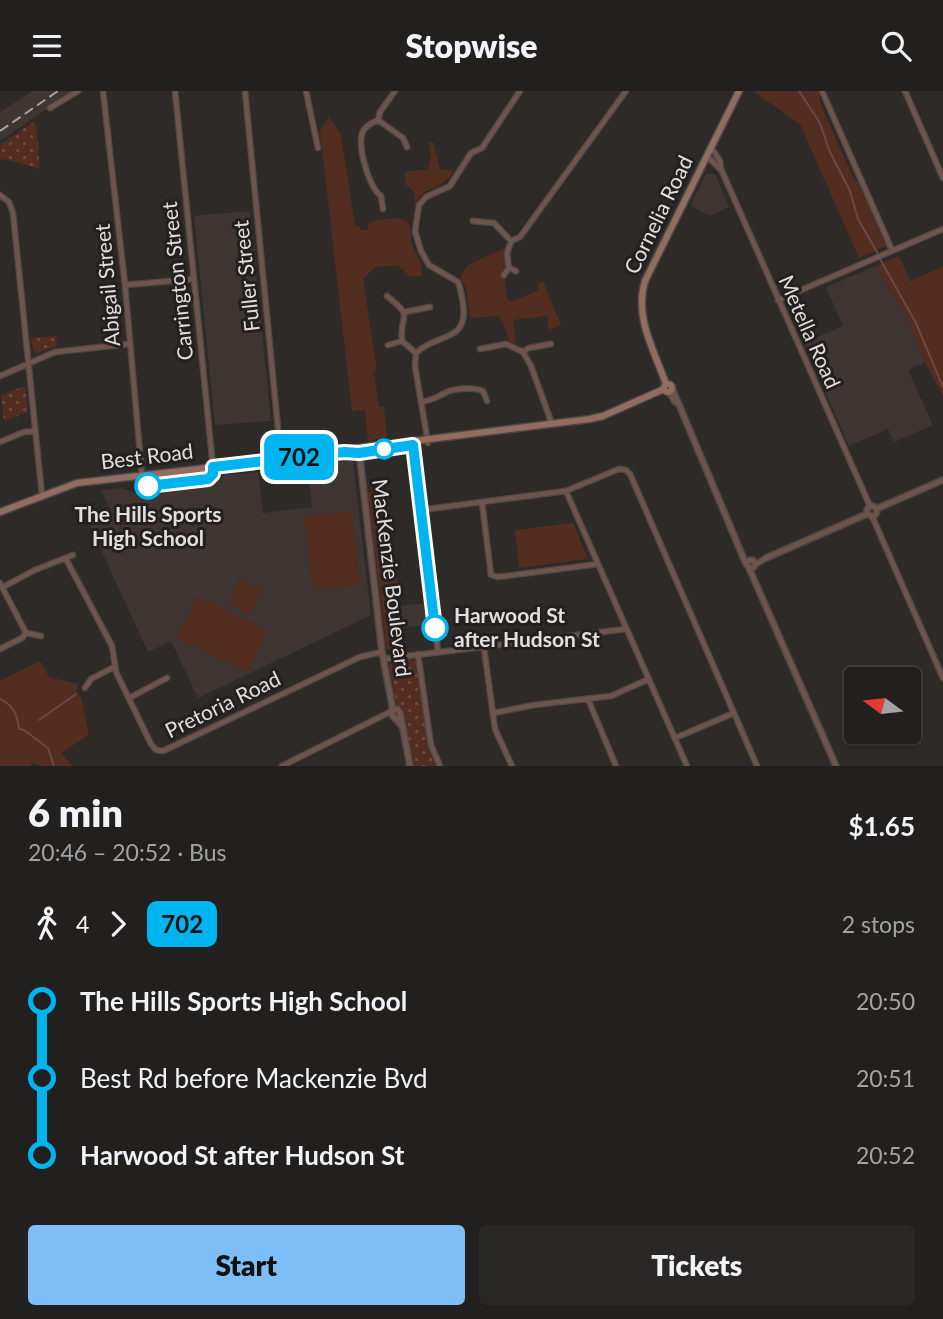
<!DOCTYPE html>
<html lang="en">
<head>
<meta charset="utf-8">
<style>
	body { margin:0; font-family:Lato,sans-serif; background:#2a2827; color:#f1f3f6; height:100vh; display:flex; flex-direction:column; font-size:26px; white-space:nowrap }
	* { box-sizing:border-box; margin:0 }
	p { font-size:23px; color:#a2a3a4 }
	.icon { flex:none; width:38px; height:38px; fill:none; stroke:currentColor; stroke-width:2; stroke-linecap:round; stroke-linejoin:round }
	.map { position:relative; height:675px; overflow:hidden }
	.drawer { display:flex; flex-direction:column; background:#22201e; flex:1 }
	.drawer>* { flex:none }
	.badge { padding:0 14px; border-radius:10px; font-size:24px; line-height:46px }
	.needle { width:46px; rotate:285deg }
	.fabs { position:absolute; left:844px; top:576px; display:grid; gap:14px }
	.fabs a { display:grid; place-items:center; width:77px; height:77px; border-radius:7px; background:#22201e; box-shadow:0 2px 5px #0004,0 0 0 2px #3f3e3c; font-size:35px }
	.map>.badge { position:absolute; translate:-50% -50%; box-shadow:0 0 0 4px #fff }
	.legs { display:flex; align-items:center; gap:10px; height:77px; padding:0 28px; font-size:23px }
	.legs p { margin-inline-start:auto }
	.head { display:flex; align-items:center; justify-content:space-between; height:119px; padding:0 28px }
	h1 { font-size:38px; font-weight:800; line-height:52px }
	.button { display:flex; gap:14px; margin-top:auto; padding:14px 28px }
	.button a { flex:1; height:80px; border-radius:7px; background:#7dbef9; color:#111; font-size:28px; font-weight:800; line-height:80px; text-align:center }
	.button a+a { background:#2a2827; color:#f1f3f6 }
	ul { padding:0 28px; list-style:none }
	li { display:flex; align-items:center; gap:24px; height:77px; font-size:26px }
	li i { display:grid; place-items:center; width:10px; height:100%; margin:0 9px; background:currentColor }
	li i::after { content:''; width:18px; height:18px; margin:-9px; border:5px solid; border-radius:50%; background:#22201e }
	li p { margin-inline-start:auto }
	li:first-child i { background:linear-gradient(#0000 50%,currentColor 0) }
	li:last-child i { background:linear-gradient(currentColor 50%,#0000 0) }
	header { display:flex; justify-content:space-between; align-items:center; height:91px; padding:0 28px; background:#22201e; font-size:32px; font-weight:800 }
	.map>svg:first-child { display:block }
	.built { fill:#3f3532 }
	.grass { fill:url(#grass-dots) }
	.green { fill:#542d21 }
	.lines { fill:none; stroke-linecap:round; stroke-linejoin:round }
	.stream { stroke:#6b4843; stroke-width:2 }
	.minor-casing { stroke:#4b4745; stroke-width:7 }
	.tertiary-casing { stroke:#4b4745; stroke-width:8 }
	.secondary-casing { stroke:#4b4745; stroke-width:9 }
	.minor { stroke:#6d554e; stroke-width:4.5 }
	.tertiary { stroke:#6d554e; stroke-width:5 }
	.secondary { stroke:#926c60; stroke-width:6 }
	.rail { stroke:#a6a3a2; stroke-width:2; stroke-dasharray:10 5; stroke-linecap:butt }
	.line-1-casing { stroke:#fff; stroke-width:16 }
	.line-1 { stroke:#00b5ef; stroke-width:10 }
	.stop-1-dot { fill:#fff; stroke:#00b5ef; stroke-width:3.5 }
	.labels { text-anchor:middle; stroke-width:6; stroke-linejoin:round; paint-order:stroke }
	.street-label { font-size:21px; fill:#e2dfde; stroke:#24201f }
	.stop-label { font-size:21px; font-weight:bold; fill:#e2dfde; stroke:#24201f }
</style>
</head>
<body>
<header><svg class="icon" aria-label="menu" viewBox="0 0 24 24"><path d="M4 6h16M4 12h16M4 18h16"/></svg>Stopwise<svg class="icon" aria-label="search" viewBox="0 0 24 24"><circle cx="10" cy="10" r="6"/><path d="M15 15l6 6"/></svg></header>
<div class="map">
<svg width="943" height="675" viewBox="0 0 943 675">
	<defs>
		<pattern id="grass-dots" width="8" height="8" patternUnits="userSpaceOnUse" patternTransform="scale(1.75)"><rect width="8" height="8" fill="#542d21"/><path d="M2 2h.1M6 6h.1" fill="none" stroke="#6c4b41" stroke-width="1.8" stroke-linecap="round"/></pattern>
	</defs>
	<rect width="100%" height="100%" fill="#2e2a28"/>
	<path class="built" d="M32,0H73L0,50V21Z
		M706,83H715L729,116L710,125L690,115Z
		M250,120L271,330L215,334L194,125Z
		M876,175L908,228L925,271L908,279L933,334L894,351L888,338L849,355L804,252L843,235L826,196Z
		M350,369L353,371L371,524L198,607L171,550L148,561L90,435L113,424L101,399L122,397L134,402L215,392L224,384L258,381L263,422L312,416L308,374Z
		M425,512L428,533L403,537L400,515Z"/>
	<path class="grass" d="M33,31L36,35L40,78L5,68L0,69V54Z
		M56,245L57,255L37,262L34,261L31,247Z
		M25,295L28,321L4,330L1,304Z
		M410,568L416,571L418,578L430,657L437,675H413L403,623L396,611L389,574L393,570Z"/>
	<path class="green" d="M753,0H819L820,12L853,86L859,92L886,155L859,167L800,33Z
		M329,26L341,44L355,135H360V139H367L369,131C381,129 406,122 410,136C412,141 410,148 412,153C417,168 422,169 422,184L411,186L397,174L375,176L363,188L377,279L374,280L379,316H384L387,346L368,350L365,319L352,320L320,40Z
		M429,51H433L440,78L454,80C442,99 426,94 415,112L414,100L405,93V81L428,78L431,66Z
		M505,157V175L501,183L504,185L507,207L511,211L539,199L538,193L543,190L561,234L549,239L547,225L513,229L516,252L509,250L503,231L497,225L470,227L466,197L460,186L468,174Z
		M899,165L910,190L943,176V305L925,271L908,228L876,175Z
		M389,399L387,402L405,558L387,559L368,401Z
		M351,420L360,493L313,499L304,426Z
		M573,432L587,466L586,468L519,477L515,439Z
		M240,488L262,498L250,523L228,513Z
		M197,505L267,539L247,581L177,547Z
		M40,570L49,586L78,593L76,599L81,606L89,644L61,662L73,675H41L30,671L32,675H0V590Z"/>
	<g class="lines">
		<path class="stream" d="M799,0L820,32L829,59L850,100L858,128L878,163
			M880,168L916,232L943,296
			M0,608C14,615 17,623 19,638L24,639L48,657L54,675
			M39,629L76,603"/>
		<g class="minor-casing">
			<path id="minor" d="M103,0L125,194L142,385
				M175,0L213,376
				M245,0L281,368
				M306,0L318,57
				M822,0L892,159
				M905,0L943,87
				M50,17L78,0
				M378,29C372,32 363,36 362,43C358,58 369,96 381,105L383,118
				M378,29L403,47L407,56
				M378,29L380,21L395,0
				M711,56L720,70L721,78L870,415
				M707,65L720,78
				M0,104L9,111L13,122L42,404
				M473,130L494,132L511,150
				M509,177L516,180
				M504,184L509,177L507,163L511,150L520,146L626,0
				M125,194L194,188
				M387,205C416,228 399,221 402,250L416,262
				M778,209L943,138
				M405,221L430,216
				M388,254L402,250
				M480,258L506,253L523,261L531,275L552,333
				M523,261L529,257L551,253
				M416,262C436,242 469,252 463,213C462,206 461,198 458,191L429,174L421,160L415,140L419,114L426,106L450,95L471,62L482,57L520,0
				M416,262L415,275L428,352
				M0,285L55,261L129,253
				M421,311C431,310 435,307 443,303C452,297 473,296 483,300L487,310
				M413,350L438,561
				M0,351L24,341L35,340
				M566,400L687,675
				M482,411L491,484L498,486L598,473
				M421,419L566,400L619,378L626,379L630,383L757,675
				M872,425L943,587
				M66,468L112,555L116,581L151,653L156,659L163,660L360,566L382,561
				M755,474L766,467
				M0,492L26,542
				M3,496L35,479L73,464
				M26,542L41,545
				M484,557L495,638L512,675
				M0,558L22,547L26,542
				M418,563L431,654L440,675
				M384,568L626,538
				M85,597L91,588L114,576
				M129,607L167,587
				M588,608L616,675
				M493,622L534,614L611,605L649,588
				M675,647L734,622
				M282,675L392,620"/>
		</g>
		<g class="tertiary-casing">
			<path id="tertiary" d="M672,297L746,473
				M669,301L675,311
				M359,359L382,561L392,614V624L401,634
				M867 420a5 5 0 1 1 10 0a5 5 0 1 1-10 0Z
				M876,418L943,389
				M766,467L867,423
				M747 473a4 4 0 1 1 8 0a4 4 0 1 1-8 0Z
				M749,477L836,675
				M392,620L397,618L400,622L410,675"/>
		</g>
		<g class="secondary-casing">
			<path id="secondary" d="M664 297a4 4 0 1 1 8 0a4 4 0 1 1-8 0Z
				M666,293C654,259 634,226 645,190L739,0
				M346,361L359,362L401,355
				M0,421L77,392L344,361L350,358L590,328L603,325L664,298"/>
		</g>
		<use href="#minor" class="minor"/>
		<use href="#tertiary" class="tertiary"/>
		<use href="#secondary" class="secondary"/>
		<path class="rail" d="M0,40L58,0"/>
	</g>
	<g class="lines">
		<g class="line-1-casing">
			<path id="line-1" d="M148,395L208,388L213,383V376L344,361L359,362L413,354L435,537"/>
		</g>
		<use href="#line-1" class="line-1"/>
	</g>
	<g class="stop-1-dot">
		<circle cx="384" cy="358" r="9"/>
		<circle cx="148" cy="395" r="12"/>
		<circle cx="435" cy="537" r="12"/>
	</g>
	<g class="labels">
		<g class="street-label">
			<text transform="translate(659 124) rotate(-64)" y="7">Cornelia Road</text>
			<text transform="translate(247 185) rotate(-96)" y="7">Fuller Street</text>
			<text transform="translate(178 190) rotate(-96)" y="7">Carrington Street</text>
			<text transform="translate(108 194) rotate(-95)" y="7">Abigail Street</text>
			<text transform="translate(809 241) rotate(66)" y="7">Metella Road</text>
			<text transform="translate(147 366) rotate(-7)" y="7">Best Road</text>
			<text transform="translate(391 487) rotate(83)" y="7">MacKenzie Boulevard</text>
			<text transform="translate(223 614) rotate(-26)" y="7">Pretoria Road</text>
		</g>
		<g class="stop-label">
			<text x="148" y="431">The Hills Sports<tspan x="148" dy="24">High School</tspan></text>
			<text x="454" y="532" text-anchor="start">Harwood St<tspan x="454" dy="24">after Hudson St</tspan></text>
		</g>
	</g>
</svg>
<div class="fabs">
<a><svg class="needle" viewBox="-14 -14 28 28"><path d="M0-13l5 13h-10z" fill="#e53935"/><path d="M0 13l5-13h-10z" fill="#a2a3a4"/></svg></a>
</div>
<b class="badge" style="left:299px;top:366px;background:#00b5ef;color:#111">702</b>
</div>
<section class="drawer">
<div class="head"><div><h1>6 min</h1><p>20:46 – 20:52 · Bus</p></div><b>$1.65</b></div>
<div class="legs"><svg class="icon" aria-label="walk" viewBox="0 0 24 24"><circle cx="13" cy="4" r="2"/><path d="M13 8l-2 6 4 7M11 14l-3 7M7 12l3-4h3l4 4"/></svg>4<svg class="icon" aria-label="forward" viewBox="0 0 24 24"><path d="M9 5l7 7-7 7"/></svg><b class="badge" style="background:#00b5ef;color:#111">702</b><p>2 stops</p></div>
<ul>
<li><i style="color:#00b5ef"></i><b>The Hills Sports High School</b><p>20:50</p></li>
<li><i style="color:#00b5ef"></i><span>Best Rd before Mackenzie Bvd</span><p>20:51</p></li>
<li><i style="color:#00b5ef"></i><b>Harwood St after Hudson St</b><p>20:52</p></li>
</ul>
<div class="button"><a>Start</a><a>Tickets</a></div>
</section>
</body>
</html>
